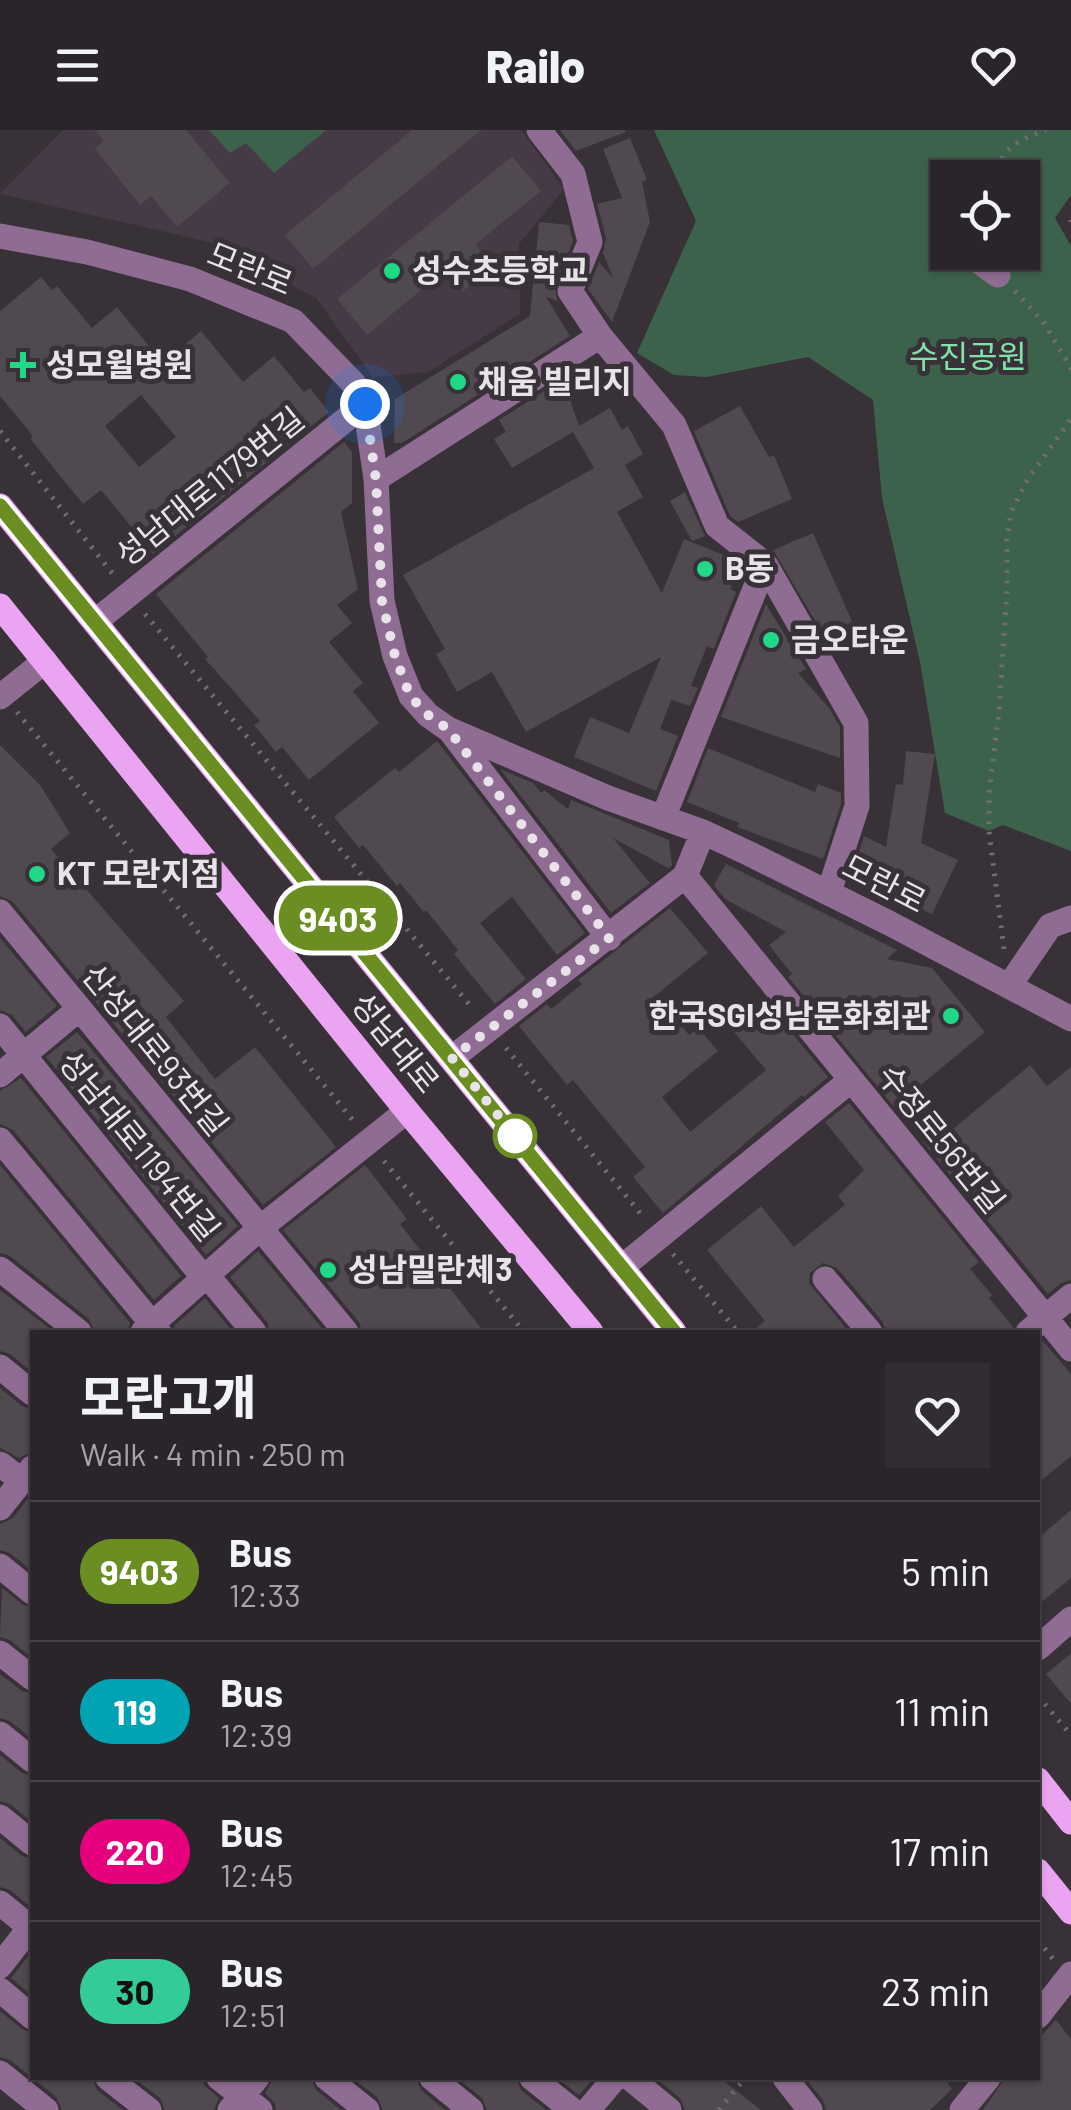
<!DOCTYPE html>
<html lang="en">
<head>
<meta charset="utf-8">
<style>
	body { margin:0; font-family:Barlow,"Noto Sans KR",sans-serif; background:#322d32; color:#f1f3f6; height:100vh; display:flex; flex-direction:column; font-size:38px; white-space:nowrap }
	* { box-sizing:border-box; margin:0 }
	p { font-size:32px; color:#a5a5a8 }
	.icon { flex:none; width:55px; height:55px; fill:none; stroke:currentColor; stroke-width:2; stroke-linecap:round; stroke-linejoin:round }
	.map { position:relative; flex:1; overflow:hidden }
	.details { position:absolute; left:30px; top:1200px; width:1010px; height:750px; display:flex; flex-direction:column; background:#2a252a; border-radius:0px; box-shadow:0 2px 8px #0004,0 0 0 2px #464247 }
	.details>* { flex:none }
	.badge { padding:0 20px; border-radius:32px; font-size:35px; line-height:65px }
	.fabs { position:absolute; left:930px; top:30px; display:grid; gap:20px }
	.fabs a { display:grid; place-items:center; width:110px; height:110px; border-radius:0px; background:#2a252a; box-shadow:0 2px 8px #0004,0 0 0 2px #464247; font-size:50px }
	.you { position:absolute; width:50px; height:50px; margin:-25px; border:8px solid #fff; border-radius:50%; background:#1a73e8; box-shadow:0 0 0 15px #1a73e833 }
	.map>.badge { position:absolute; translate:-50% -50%; box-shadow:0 0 0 5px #fff }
	.round { display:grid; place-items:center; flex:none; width:105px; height:105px; border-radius:0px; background:#322d32 }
	.overview { display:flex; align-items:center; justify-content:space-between; height:170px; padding:0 50px }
	h1 { font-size:48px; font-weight:800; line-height:75px }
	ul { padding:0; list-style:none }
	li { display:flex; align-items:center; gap:30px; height:140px; padding:0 50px; border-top:2px solid #464247 }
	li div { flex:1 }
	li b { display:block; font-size:38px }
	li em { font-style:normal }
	li .badge { min-width:110px; font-weight:700; text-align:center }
	header { display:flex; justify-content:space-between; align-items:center; height:130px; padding:0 50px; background:#2a252a; font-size:45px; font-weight:800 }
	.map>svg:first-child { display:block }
	.built { fill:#453a46 }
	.green { fill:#3d624b; fill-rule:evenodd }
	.building { fill:#504950; fill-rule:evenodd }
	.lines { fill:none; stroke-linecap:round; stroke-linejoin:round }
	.path { stroke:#736d73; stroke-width:5; stroke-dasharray:2.5 8; stroke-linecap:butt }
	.minor { stroke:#8f6d92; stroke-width:25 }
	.major { stroke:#eaa4f1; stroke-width:25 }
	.line-casing { stroke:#fff; stroke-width:22 }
	.line { stroke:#6b8e23; stroke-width:15 }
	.walk { stroke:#e7e3e8; stroke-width:10; stroke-dasharray:0 18 }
	.poi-dot { fill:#21d887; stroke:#383138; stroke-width:4 }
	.stop-dot { fill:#fff; stroke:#6b8e23; stroke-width:5 }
	.labels { text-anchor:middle; stroke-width:10; stroke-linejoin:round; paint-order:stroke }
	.street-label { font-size:32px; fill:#e7e3e8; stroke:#383138 }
	.poi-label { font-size:32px; font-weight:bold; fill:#e7e3e8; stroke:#383138; text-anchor:start }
	.park-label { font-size:32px; fill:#81e1a9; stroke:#383138 }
</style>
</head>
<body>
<header><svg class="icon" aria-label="menu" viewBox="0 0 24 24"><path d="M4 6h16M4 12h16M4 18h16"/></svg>Railo<svg class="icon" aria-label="heart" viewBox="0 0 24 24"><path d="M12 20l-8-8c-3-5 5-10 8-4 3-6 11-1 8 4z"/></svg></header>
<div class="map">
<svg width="1071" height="1980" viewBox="0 0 1071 1980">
	<rect width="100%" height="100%" fill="#383138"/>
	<path class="built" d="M63,0H521L564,59L519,114L520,184L428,242L373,247L316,168L209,112L0,64Z"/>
	<path class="green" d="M209,0H326L274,43L246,13L230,23Z
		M654,0H1071V65L1055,88L1071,116V721L1003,695L989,701L945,683L920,532L882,368L873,270L808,227L707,247L674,245L637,223L696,91ZM948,48H1022V122H948Z"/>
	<path class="building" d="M95,0H186L230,53L177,97L151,66L140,75L95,19L104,11Z
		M412,0H481L313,139L285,105Z
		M560,0H625L626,2L576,21Z
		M630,8L647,50L642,52L650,92L612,192L588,159L599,132L613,148L603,123L606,108L597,74L622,68L603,19Z
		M512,26L541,61L475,115L493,136L463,161L445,140L367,205L337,169Z
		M539,92L569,95L573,111L555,155L557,171L546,167L570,206L402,313H394L395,269L530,186Z
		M41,147L52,160L57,156L92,198L117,177L163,233L201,201L243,252L274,226L304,262L310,258L329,282L153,424L146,414L116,426L133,399L101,360L83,374L31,310L32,305L0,266V181ZM141,265L176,307L139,337L105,296Z
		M563,249L579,296L610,278L622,300L628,296L643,324L625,335L643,367L617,382L662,463L684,409L731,428L740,435L730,459L736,462L714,519L707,516L691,556L698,558L690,576L671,570L660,599L678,606L656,661L574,627L590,587L629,603L661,527L526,602L492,542L457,562L436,524L445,519L403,445L594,338L573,302L512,338L494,309L506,302L499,290Z
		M740,276L769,327L774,325L792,369L738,392L730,386L694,301Z
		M344,312L352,322V373L341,382L358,459L337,475L352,493L329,512L363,553L353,561L379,593L309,650L282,617L276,622L254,595L260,591L205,529L208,527L156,464Z
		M685,362L705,406L692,411L670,371Z
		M813,403L862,514L836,526L773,420Z
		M766,474L806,539L798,543L829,578L840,597V628L721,587Z
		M437,611L585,803L557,825L512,767L480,793L526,849L495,874L454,824L458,820L426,780L424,782L400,753L397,756L363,715L359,718L334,687L395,638L399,642Z
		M0,615L40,655L70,703L51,719L184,871L166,887L215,949L255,917L336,1017L263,1075L13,772L0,766Z
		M708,618L815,662L818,654L841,663V674L823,729L737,697L739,693L687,672Z
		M906,621L935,624L921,713L958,730L932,784L900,770L898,774L850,750L864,706L886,717L896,654L903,655Z
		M500,639L533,653L541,663L544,660L568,679L571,670L669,710L672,736L668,738L613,708L650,753L611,783Z
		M726,734L897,820L887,829L932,838L985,902L894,977L788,847L792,844L769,815L786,802L725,769L714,755Z
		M670,778L708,823L656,865L689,905L698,898L718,921L662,967L690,1002L766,940L729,896L763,868L828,947L804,967L802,965L663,1083L633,1047L645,1037L573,950L567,955L519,896L547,874L551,879L582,854L578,850Z
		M0,808L57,876L26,902L12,885L0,880Z
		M77,902L238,1096L206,1125L46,927Z
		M1030,935L1047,956L1071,937V1150L1061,1153L1048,1164L923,1012L941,997L947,1004Z
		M21,948L181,1146L154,1170L13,1000L0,994V961Z
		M849,973L979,1132L970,1139L992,1165L989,1168L1013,1197L1012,1202H886L882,1191L837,1138L823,1133L810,1143L809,1153L849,1202H751L765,1191L707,1120L761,1076L794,1117L845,1075L838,1066L864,1040L825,992Z
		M0,1035L130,1193L127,1202H95L89,1189L10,1126L0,1123Z
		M365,1035L407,1089L400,1094L484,1202H362L359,1192L283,1100Z
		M258,1121L325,1202H270L267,1192L230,1147Z
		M0,1160L54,1202H32V1242L10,1224L0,1221Z
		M205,1168L233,1202H175L174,1196Z
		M1043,1211L1071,1244V1326L1038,1353V1215Z
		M0,1258L22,1276L32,1279V1322L19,1328L0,1318Z
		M32,1363V1441L10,1423L0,1420V1394L13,1388Z
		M1071,1380V1448L1038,1475V1408Z
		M2,1458L23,1475L32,1478V1528L10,1510L0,1507Z
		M1071,1523V1574L1046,1544Z
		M0,1544L22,1561L32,1564V1609L10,1591L0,1588Z
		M0,1625L22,1643L32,1646V1692L10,1674L0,1671Z
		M0,1708L22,1726L32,1729V1778L10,1760L0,1757Z
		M32,1821V1866L11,1848Z
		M0,1881L22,1899L32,1903V1948H92L97,1960L123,1980H62L56,1967L10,1930L0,1927Z
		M1056,1890L1071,1909V1980H983L1005,1948H1038V1909Z
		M134,1948H203L204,1955L219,1968L214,1980H165L160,1968Z
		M273,1948H311L316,1960L341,1980H276L275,1973L265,1963Z
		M352,1948H416L421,1960L445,1980H383L377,1967Z
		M457,1948H516L521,1960L546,1980H487L482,1968Z
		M557,1948H594L579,1965Z
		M655,1948H720L761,1980H685L680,1968Z
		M805,1948H944L952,1959L930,1980H826L823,1970Z"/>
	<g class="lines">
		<path class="path" d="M994,48C1002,16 1019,10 1046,0
			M1071,90V92
			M1015,161L1044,193L1071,239
			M0,301L116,448
			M145,484L473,879
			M17,582L356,994
			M1004,819L989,701V663L999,581L1007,460V410L1011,382L1028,349L1071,289
			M506,918L644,1088
			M384,1031L524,1202
			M673,1124L738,1202
			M1038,1566L1071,1605
			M1038,1810L1053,1829
			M719,1980L745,1948"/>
		<path class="minor" d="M539,0L573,44L590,112L570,161L600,206L674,295L717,396L765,434L856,593L857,676L829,762
			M0,106L87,122L190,149L293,191L354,254L365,274L376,349L382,471L395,526L411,566L428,585L448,599L608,668L703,702L750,724L889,793L1071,889
			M947,110H948
			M966,122L998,145
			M376,349L600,206
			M96,491L365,274
			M0,567L45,531
			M451,602L609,808
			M663,688L765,434
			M685,746L1071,1219
			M0,782L346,1202
			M1009,856L1050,796L1071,788
			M0,896L203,1147
			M452,928L685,746L703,702
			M0,945L79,879
			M0,1010L159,1202
			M621,1138L851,950
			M0,1139L79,1202
			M206,1144L254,1202
			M825,1149L870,1202
			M143,1202L259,1099L407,981
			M1028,1202L1071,1166
			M0,1237L32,1263
			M0,1334L22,1351
			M0,1378L32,1338
			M0,1436L32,1462
			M1038,1518L1071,1489
			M0,1523L32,1548
			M0,1604L32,1630
			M0,1687L32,1713
			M0,1773L32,1799
			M0,1836L32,1795
			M0,1860L32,1887
			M1038,1886L1071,1844
			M0,1943L46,1980
			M108,1948L149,1980
			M219,1948L260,1980
			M327,1948L367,1980
			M432,1948L471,1980
			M532,1948L572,1980
			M630,1948L669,1980
			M785,1948L810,1980
			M230,1980L257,1948
			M588,1980L615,1948
			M962,1980L988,1948"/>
		<path class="major" d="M0,376L674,1202
			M0,476L407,981L591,1202
			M1038,1650L1071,1692
			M1038,1741L1071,1782"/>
	</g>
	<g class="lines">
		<g class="line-casing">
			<path id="line" d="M0,376L674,1202"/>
		</g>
		<use href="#line" class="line"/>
		<path class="walk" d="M365,274L376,350L382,471L395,526L410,566L428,585L448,599L609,808L452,928L526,1020L515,1006"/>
	</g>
	<g class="poi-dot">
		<circle cx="392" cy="141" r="10"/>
		<path d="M18 220h10v10h10v10h-10v10h-10v-10h-10v-10h10z"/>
		<circle cx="458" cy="252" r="10"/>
		<circle cx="705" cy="439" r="10"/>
		<circle cx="771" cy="510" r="10"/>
		<circle cx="37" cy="744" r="10"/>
		<circle cx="951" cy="886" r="10"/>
		<circle cx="328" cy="1140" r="10"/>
	</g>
	<circle class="stop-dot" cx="515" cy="1006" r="20"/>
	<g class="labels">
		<g class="street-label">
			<text transform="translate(250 139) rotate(22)" y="11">모란로</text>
			<text transform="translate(210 357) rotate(-39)" y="11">성남대로1179번길</text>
			<text transform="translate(884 754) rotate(27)" y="11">모란로</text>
			<text transform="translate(395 913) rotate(51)" y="11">성남대로</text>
			<text transform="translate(155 920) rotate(51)" y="11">산성대로93번길</text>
			<text transform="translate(941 1009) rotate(51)" y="11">수정로56번길</text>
			<text transform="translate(139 1016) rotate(51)" y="11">성남대로1194번길</text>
		</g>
		<g class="poi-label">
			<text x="412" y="152">성수초등학교</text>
			<text x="46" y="246">성모윌병원</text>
			<text x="478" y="263">채움 빌리지</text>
			<text x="725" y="450">B동</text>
			<text x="791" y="521">금오타운</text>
			<text x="57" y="755">KT 모란지점</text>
			<text x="931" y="897" text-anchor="end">한국SGI성남문화회관</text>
			<text x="348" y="1151">성남밀란체3</text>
		</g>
		<g class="park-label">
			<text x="968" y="238">수진공원</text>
		</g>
	</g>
</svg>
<div class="fabs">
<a><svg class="icon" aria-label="locate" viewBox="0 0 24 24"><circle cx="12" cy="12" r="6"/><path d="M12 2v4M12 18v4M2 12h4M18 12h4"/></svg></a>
</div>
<div class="you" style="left:365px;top:274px"></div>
<b class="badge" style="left:338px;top:788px;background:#6b8e23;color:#fff">9403</b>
<section class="details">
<div class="overview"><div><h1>모란고개</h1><p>Walk · 4 min · 250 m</p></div><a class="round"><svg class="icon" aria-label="heart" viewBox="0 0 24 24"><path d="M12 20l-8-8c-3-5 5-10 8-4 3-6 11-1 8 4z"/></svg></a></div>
<ul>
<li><span class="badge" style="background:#6b8e23;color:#fff">9403</span><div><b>Bus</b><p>12:33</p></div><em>5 min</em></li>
<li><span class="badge" style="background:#00a3b4;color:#fff">119</span><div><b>Bus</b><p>12:39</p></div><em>11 min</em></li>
<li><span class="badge" style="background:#e6007e;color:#fff">220</span><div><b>Bus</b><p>12:45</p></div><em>17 min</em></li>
<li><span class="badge" style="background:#3c9;color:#111">30</span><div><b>Bus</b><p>12:51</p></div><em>23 min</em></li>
</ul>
</section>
</div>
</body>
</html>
